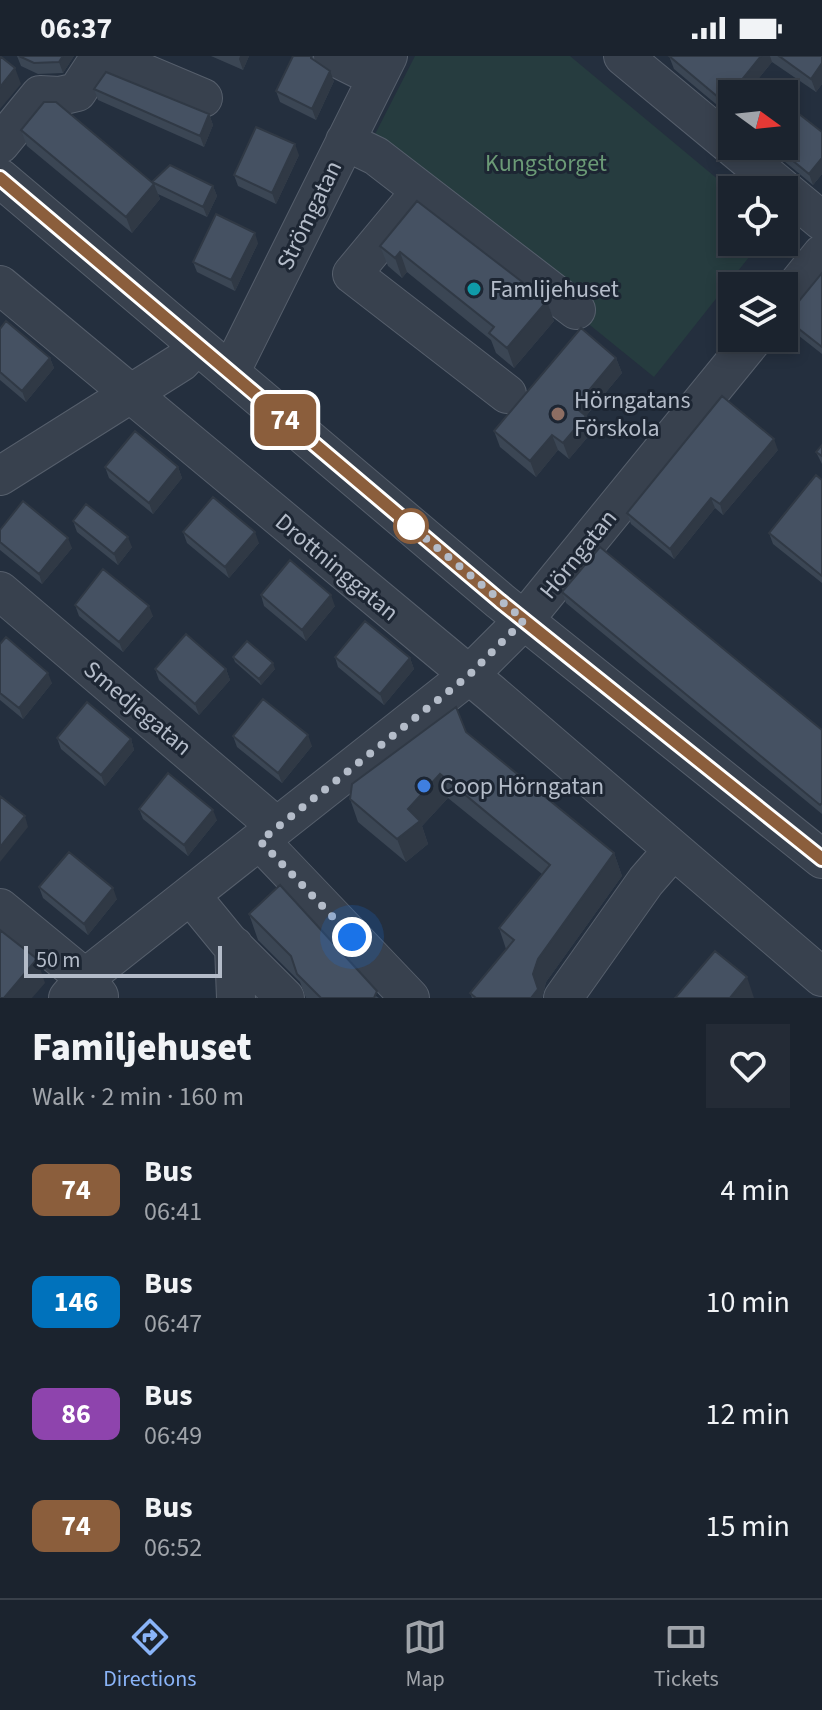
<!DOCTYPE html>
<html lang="en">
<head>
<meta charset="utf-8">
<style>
	body { margin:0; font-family:"Source Sans 3",sans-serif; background:#242b36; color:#f1f3f6; height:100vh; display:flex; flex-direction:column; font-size:30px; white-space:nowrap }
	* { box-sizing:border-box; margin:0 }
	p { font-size:26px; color:#a0a4aa }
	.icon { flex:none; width:44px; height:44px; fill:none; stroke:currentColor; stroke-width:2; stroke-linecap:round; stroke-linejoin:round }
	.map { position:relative; height:942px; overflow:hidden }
	.side { display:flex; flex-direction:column; background:#1b232e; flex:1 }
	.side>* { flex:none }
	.badge { padding:0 16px; border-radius:12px; font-size:28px; line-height:52px }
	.needle { width:52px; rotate:105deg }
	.buttons { position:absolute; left:718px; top:24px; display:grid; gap:16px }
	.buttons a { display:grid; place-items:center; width:80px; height:80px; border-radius:0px; background:#1b232e; box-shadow:0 4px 12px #0003,0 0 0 2px #39404a; font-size:40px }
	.scale { position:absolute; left:24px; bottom:20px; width:198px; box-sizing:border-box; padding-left:8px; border:4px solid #b4bcc9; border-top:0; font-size:22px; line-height:28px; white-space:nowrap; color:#b4bcc9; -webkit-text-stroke:6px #1d2633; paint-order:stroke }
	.you { position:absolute; width:40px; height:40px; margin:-20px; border:6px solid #fff; border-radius:50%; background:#1a73e8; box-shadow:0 0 0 12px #1a73e833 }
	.map>.badge { position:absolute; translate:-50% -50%; box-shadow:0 0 0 4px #fff }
	.round { display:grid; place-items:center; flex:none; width:84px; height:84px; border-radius:0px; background:#242b36 }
	.head { display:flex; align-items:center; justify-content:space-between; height:136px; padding:0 32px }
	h1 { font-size:38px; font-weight:800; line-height:60px }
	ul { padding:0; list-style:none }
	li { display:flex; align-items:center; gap:24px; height:112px; padding:0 32px }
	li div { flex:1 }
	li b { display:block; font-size:30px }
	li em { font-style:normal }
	li .badge { min-width:88px; font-weight:700; text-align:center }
	.status { display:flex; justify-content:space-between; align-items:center; height:56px; padding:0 40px; background:#1b232e; direction:ltr }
	.status svg { height:22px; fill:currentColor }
	.dock { display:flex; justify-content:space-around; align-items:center; height:112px; border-top:2px solid #39404a; background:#1b232e; font-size:22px; color:#a0a4aa }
	.dock a { display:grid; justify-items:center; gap:4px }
	.dock .selected { color:#8ab4f8 }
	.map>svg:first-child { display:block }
	.green { fill:#263c3f }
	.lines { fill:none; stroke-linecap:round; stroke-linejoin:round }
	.minor-casing { stroke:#565f6c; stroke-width:40 }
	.minor { stroke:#38414e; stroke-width:38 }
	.wall { fill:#3b4654 }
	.shaded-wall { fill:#303945 }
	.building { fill:#455162; stroke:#303945; stroke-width:2 }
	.line-casing { stroke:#fff; stroke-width:18 }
	.line { stroke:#8b5e3c; stroke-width:12 }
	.walk { stroke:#b4bcc9; stroke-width:8; stroke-dasharray:0 14.4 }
	.culture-dot { fill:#0f9aa8; stroke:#1d2633; stroke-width:3 }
	.education-dot { fill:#8d6e63; stroke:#1d2633; stroke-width:3 }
	.stop-dot { fill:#fff; stroke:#8b5e3c; stroke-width:4 }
	.shop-dot { fill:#3f7fe0; stroke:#1d2633; stroke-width:3 }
	.labels { text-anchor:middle; stroke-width:6; stroke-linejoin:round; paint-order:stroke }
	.park-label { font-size:24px; fill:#6b9a76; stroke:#1d2633 }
	.street-label { font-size:24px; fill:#b4bcc9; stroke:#1d2633 }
	.poi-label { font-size:24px; fill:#b4bcc9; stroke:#1d2633; text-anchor:start }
</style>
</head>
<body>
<div class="status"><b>06:37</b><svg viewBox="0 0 49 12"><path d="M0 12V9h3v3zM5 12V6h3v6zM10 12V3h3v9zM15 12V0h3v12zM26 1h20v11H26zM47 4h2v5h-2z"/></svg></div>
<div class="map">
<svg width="822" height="942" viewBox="0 0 822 942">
	<rect width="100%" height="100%" fill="#242f3e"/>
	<path class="green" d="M415,0H570L732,135V186H761L654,321L369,90Z"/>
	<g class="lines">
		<g class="minor-casing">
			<path id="minor" d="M333,0L377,22
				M623,0L822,165
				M345,85L376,100L576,254
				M0,88L40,39L60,40L77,36L94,10L106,1L203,42
				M0,122L500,545L822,803
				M421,135L352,218L507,338
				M0,229L491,637L822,921
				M784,245L822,198
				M230,317L388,0
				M0,420L181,306L197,289
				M0,535L276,770
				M260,785L410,942
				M192,841L228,885L285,942
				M0,852L85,922L99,940
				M234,890L236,942
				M68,942L85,922L468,620L524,564L754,282
				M563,942L646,825L673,794"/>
		</g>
		<use href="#minor" class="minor"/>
	</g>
	<path class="wall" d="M17,0H74L63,17L38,18L21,10Z
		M211,0H249L243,14Z
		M293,0H313V3L334,25L316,64L280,46L276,35Z
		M669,0H822V28L816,36L772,6L729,59L674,13Z
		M94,33L209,58L213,69L204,91L98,44Z
		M21,74L152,126L213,130L217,140L207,161L158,138L160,143L132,177L27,90Z
		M822,76V118L813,129L773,96L771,90H784Z
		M299,99L276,148L238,130L234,119Z
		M258,187L235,235L197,216L193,206Z
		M380,190L547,245L554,265L514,312L496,297L491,284L407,216L402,222L388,210Z
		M822,217V298L789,272L785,262Z
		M0,273L50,302L54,312L26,346L0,324Z
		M616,302L622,317L586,360L592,376L569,403L558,394L536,421L500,391L494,375Z
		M822,389V408L816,396Z
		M778,394L723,459L715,452L674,503L631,468L627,457Z
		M105,411H178L182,422L153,458L109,422Z
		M822,424V527L773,488L769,477Z
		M73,465L132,491L118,509L77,476Z
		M0,474L72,492L42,528L0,494Z
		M183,476L259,487L229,522L187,487Z
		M562,536L822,674V758L566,547Z
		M261,539L335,550L306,585L264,550Z
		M75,549L153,560L123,596L79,560Z
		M0,588L52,627L23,663L0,644Z
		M233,601L275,613L261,629L235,606Z
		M335,601L410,602L414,613L384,649L338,611Z
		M155,613H226L230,624L199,659L159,624Z
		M466,676L614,797L622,820L546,926L542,942H472L470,937L506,893L499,872L542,818L448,742L422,770L428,788L406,806L358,766L350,743Z
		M233,680L312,690L282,727L237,691Z
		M57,682L131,683L134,694L105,730L61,693Z
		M139,753L217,764L188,800L143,763Z
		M39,831L117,843L88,879L43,842Z
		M249,858L379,942H306L300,926L258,884Z"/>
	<path class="shaded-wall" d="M63,0H74L63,17L59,6Z
		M240,0H249L243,14L239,3Z
		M761,0H770L772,6L746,38H732V56L729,59L724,46Z
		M822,7V28L816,36L811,23Z
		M15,12L21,28L0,53V31Z
		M330,15L334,25L316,64L312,53Z
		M209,58L213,69L204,91L200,80Z
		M295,88L299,99L276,148L272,137Z
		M822,102V118L813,129L809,118Z
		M154,128L160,143L132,177L126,161Z
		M213,130L217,140L207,161L203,151Z
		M255,177L258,187L235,235L231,224Z
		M400,196L407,216L402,222L395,202Z
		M547,245L554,265L514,312L507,292Z
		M50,302L54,312L26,346L22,335Z
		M616,302L622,317L586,360L592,376L569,403L563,387L575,351Z
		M552,379L558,394L536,421L530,405Z
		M774,383L778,394L723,459L720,448Z
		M178,411L182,422L153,458L149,447Z
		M711,442L715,452L674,503L670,493Z
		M255,476L259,487L229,522L225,511Z
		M128,481L132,491L118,509L114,498Z
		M68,482L72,492L42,528L39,518Z
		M331,539L335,550L306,585L302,574Z
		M149,550L153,560L123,596L119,586Z
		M410,602L414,613L384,649L380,638Z
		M273,607L275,613L261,629L259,623Z
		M226,613L230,624L199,659L195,648Z
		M48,617L52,627L23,663L19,652Z
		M308,679L312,690L282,727L278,717Z
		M131,683L134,694L105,730L101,719Z
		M440,718L448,742L422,770L428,788L406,806L397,783L408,753Z
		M213,754L217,764L188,800L184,789Z
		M25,760L28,771L0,806V791Z
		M614,797L622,820L546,926L542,942H531L533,918L538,903Z
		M113,832L117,843L88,879L84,868Z
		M37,903L45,927L32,942H4Z
		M747,921L754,942H730Z"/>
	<path class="building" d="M0,0L15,12L0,31Z
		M19,0H63L59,6L34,7Z
		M293,0H311V2L330,15L312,53L276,35Z
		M669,0H761L724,46Z
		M779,0H822V7L811,23Z
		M106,16L209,58L200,80L94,33Z
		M44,46H56L154,128L126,161L21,74Z
		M794,54L822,76V102L809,118L775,90H784V66Z
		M256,71L295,88L272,137L234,119Z
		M170,109L213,130L203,151L152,126Z
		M417,145L547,245L507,292L489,277L494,271L400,196L395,202L380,190Z
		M216,158L255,177L231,224L193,206Z
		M822,217V291L785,262Z
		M6,265L50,302L22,335L0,316V273Z
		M581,272L616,302L575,351L586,360L563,387L552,379L530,405L494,375Z
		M722,340L774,383L720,448L711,442L670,493L627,457Z
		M135,375L178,411L149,447L105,411Z
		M822,389V400L816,396Z
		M816,419L822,424V520L769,477Z
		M213,441L255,476L225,511L183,476Z
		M23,445L68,482L39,518L0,486V474Z
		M86,448L128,481L114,498L73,465Z
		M600,491L822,674V747L820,749L562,536Z
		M290,504L331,539L302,574L261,539Z
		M103,513L149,550L119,586L75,549Z
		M365,565L410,602L380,638L335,601Z
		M186,578L226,613L195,648L155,613Z
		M6,581L48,617L19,652L0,637V588Z
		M247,585L273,607L259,623L233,601Z
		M263,643L308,679L278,717L233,680Z
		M87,646L131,683L101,719L57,682Z
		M456,651L466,676L614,797L538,903L533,918L538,933L531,942H476L470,937L514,884L499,872L550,809L440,718L408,753L420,765L397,783L350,743L352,728Z
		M168,717L213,754L184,789L139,753Z
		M0,740L25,760L0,791Z
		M69,796L113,832L84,868L39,831Z
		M280,829L377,935L374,942H321L297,918L291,900L249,858Z
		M0,874L37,903L4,942H0Z
		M715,895L747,921L730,942H675Z"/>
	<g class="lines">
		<g class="line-casing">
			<path id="line" d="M0,122L500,545L822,803"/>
		</g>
		<use href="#line" class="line"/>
		<path class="walk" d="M352,881L260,785L468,620L524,564L411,470"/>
	</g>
	<circle class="culture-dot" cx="474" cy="233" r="8"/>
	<circle class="education-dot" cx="558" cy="358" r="8"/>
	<circle class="stop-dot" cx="411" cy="470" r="16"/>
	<circle class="shop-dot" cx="424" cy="730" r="8"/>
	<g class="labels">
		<g class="park-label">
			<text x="546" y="115">Kungstorget</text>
		</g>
		<g class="street-label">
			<text transform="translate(309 159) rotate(-64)" y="8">Strömgatan</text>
			<text transform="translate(578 498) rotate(-51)" y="8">Hörngatan</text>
			<text transform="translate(337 511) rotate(40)" y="8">Drottninggatan</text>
			<text transform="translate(138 652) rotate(40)" y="8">Smedjegatan</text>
		</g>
		<g class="poi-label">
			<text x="490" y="241">Famlijehuset</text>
			<text x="574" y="352">Hörngatans<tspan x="574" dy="28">Förskola</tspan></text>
			<text x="440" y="738">Coop Hörngatan</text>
		</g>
	</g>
</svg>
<div class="buttons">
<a><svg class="needle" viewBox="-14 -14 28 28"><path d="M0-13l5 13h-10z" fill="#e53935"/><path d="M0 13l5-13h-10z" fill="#a0a4aa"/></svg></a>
<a><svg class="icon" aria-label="locate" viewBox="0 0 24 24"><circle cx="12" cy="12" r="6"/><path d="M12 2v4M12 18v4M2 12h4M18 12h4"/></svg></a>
<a><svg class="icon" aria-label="layers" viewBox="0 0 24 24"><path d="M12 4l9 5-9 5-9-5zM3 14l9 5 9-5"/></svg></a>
</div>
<div class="scale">50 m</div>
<div class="you" style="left:352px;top:881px"></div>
<b class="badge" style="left:285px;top:364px;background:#8b5e3c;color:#fff">74</b>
</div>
<section class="side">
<div class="head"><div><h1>Familjehuset</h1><p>Walk · 2 min · 160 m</p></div><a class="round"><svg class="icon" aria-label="heart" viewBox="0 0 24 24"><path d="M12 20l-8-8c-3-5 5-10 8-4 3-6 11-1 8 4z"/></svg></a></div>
<ul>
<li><span class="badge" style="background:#8b5e3c;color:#fff">74</span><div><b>Bus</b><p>06:41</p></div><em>4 min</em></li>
<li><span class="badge" style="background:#0072bc;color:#fff">146</span><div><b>Bus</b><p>06:47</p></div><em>10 min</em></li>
<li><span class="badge" style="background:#8e44ad;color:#fff">86</span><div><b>Bus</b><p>06:49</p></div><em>12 min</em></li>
<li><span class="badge" style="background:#8b5e3c;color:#fff">74</span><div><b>Bus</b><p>06:52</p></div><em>15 min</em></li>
</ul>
</section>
<nav class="dock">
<a class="selected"><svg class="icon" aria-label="directions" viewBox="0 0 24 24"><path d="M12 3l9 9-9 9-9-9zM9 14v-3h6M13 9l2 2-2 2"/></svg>Directions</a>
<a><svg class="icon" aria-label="map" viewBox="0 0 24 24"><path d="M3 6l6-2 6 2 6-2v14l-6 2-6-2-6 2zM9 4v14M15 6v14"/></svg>Map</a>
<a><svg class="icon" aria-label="tickets" viewBox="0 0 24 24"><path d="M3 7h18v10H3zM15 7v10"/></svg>Tickets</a>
</nav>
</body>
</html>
